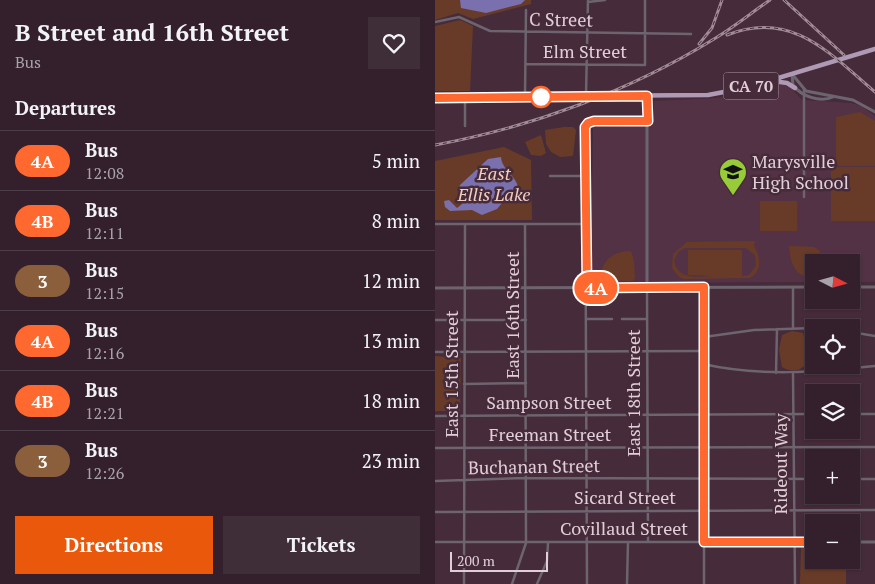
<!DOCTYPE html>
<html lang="en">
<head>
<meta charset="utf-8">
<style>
	body { margin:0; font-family:"PT Serif",serif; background:#3f2d38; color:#f1f3f6; height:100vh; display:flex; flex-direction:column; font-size:19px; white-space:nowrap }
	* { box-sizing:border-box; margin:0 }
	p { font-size:16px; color:#a9a3a9 }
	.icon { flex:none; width:28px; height:28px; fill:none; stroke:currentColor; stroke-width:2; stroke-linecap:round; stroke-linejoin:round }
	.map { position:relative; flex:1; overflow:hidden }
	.details { display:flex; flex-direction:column; background:#34202c; width:435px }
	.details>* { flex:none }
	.badge { padding:0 10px; border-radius:16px; font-size:18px; line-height:32px }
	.needle { width:32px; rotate:96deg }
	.tools { position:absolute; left:370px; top:254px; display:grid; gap:10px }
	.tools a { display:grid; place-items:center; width:55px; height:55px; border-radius:0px; background:#34202c; box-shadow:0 1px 4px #0004,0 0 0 1px #4e3e48; font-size:25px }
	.scale { position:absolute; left:15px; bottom:12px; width:98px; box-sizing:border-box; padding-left:5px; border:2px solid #e1ced7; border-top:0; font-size:14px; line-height:18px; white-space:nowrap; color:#e1ced7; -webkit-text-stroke:4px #462b3a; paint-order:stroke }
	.map>.badge { position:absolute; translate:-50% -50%; box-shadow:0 0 0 2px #fff }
	h2 { padding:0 15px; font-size:19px; line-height:45px }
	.round { display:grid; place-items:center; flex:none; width:52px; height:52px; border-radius:0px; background:#3f2d38 }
	.head { display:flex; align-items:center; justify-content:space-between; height:85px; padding:0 15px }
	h1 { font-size:24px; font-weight:800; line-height:38px }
	.cta { display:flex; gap:10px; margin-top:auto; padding:10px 15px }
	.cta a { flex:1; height:58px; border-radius:0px; background:#ea580c; color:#fff; font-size:20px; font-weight:800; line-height:58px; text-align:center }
	.cta a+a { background:#3f2d38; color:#f1f3f6 }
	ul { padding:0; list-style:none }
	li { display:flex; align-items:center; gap:15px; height:60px; padding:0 15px; border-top:1px solid #4e3e48 }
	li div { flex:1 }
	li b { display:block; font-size:19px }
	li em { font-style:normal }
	li .badge { min-width:55px; font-weight:700; text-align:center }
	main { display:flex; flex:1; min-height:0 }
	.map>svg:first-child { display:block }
	.built { fill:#543245 }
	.green { fill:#683b28; fill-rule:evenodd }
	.water { fill:#7970ad }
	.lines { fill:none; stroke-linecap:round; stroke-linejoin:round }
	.minor { stroke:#6c646f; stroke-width:2.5 }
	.tertiary { stroke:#6c646f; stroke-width:3 }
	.trunk { stroke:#ae9ab4; stroke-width:4.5 }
	.rail-casing { stroke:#a18b96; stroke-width:3 }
	.rail { stroke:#462b3a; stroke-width:1; stroke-dasharray:4; stroke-linecap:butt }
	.line-casing { stroke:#fff; stroke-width:11 }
	.line { stroke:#ff692f; stroke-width:8 }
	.stop-dot { fill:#fff; stroke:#ff692f; stroke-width:2.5 }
	.labels { text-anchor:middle; stroke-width:5; stroke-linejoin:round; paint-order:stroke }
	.shield { fill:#462b3a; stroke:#b29da8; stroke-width:1 }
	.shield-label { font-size:16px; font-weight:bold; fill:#e1ced7 }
	.street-label { font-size:18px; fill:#e1ced7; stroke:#462b3a }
	.poi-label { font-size:18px; fill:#e1ced7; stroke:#462b3a; text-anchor:start }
	.park-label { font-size:18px; font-style:italic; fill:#f2ccbd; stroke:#462b3a }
</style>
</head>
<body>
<main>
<section class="details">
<div class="head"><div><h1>B Street and 16th Street</h1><p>Bus</p></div><a class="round"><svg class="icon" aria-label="heart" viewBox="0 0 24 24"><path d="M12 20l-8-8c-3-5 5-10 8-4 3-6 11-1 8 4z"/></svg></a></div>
<h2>Departures</h2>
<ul>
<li><span class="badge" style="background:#ff692f;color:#fff">4A</span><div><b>Bus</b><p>12:08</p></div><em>5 min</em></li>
<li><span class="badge" style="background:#ff692f;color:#fff">4B</span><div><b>Bus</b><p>12:11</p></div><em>8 min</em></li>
<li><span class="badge" style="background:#8b5e3c;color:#fff">3</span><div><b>Bus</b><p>12:15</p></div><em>12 min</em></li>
<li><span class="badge" style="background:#ff692f;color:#fff">4A</span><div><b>Bus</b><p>12:16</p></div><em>13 min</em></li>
<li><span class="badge" style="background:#ff692f;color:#fff">4B</span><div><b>Bus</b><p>12:21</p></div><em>18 min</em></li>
<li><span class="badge" style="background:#8b5e3c;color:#fff">3</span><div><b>Bus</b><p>12:26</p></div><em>23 min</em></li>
</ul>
<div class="cta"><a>Directions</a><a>Tickets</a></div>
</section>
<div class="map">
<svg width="440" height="584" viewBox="0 0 440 584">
	<rect width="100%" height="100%" fill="#462b3a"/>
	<path class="built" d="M345,83L356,88L367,100L416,103L426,106L440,116V282H416V262H379V282L156,283L158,127L217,126L219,101L283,98Z"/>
	<path class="green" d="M0,0H96V4L38,19L23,13L0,20Z
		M25,20L38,26L35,91H0V26Z
		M425,112L440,121V166H404L401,162V117Z
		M129,127H138L141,130L138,156L125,157L116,152L111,144L110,130Z
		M106,135L111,153L106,156L96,155L90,142Z
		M69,147L96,160L97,220H0V161Z
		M396,167H440V221H396Z
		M325,201H362V231H325Z
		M320,241L319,246C326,258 327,270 315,278L249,279L244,277L237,268L238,254L252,242ZM250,248H311L320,255L321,266L314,275L307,276V250H253V275L277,276C262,277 243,280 239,261L243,252Z
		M354,246L379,247L385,251L384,262H379V278C360,278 355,262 354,246Z
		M196,251L199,261L200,278L198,281L166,280C165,261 178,251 196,251Z
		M357,331L368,333L371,345L370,365C364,372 354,372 347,367L344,350L347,335Z
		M0,356L26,358L25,411H0Z
		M366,546H379V560H411V584H365Z"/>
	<path class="water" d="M25,0H90L86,4L51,13L26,8Z
		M66,157C67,173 88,177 83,199L68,202L62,209L47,215L37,210L15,211L10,207L9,201L14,200L22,208L27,204L23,191L25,185L53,159Z"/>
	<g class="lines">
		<path class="minor" d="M153,2L170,0
			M0,22L24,17L55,31L256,34
			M91,64L210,65V0
			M369,89V197
			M90,95L91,10
			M151,95L153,0
			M30,126V98
			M115,176H151
			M0,224H151
			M212,287L213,542
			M358,287V328
			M152,319H177
			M187,319H212
			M0,320H91
			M416,332L440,336
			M269,337L319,330L379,328
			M0,352L268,351
			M268,364C326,377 382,372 440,366
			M341,373L342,329
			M375,373V328
			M358,374L360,584
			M29,384L91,383
			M416,414H440
			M0,416L379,414
			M0,448L440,447
			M416,479H440
			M0,481L91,478L379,479
			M0,512L440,510
			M0,542H269V584
			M29,584L30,224
			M77,584L91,543L90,224
			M102,584L112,561L113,543
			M152,584L150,127L156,122L213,121
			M192,584L193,542"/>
		<path class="tertiary" d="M357,74L371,91L418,100L440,112
			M357,75L358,85C366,96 385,103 398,97
			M212,287V96
			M269,287V542H379
			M416,287H440
			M0,288L379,287
			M416,542H440"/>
		<path class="trunk" d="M338,81L352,83L360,88
			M0,97L273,95L310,88L440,49"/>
		<g class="rail-casing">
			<path id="rail" d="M349,0L409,55
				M292,35C358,9 396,55 440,92
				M264,44L277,28L287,0
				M0,145C97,127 195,91 279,39C299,27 316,13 335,0"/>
		</g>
		<use href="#rail" class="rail"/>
	</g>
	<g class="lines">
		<g class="line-casing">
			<path id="line" d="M0,98L212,96L213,121H159L153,123L150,127L152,288L269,287V542H379"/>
		</g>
		<use href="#line" class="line"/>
	</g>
	<defs>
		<g id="school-pin" transform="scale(1.4375)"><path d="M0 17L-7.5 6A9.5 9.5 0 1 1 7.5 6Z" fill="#97cc38" stroke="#462b3a"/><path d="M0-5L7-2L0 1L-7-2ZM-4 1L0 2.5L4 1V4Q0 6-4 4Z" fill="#111"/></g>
	</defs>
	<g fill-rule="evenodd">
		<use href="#school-pin" x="298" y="172"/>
	</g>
	<circle class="stop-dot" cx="106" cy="97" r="10"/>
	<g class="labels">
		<rect class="shield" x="288.5" y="72.5" width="55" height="27" rx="4"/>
		<g class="shield-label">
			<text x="316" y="92">CA 70</text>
		</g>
		<g class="street-label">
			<text transform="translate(126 20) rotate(1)" y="6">C Street</text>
			<text x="150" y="58">Elm Street</text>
			<text transform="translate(78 315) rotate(-90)" y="6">East 16th Street</text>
			<text transform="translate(17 374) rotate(-90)" y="6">East 15th Street</text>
			<text transform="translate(199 393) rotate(-90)" y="6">East 18th Street</text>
			<text x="114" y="409">Sampson Street</text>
			<text x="115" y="441">Freeman Street</text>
			<text transform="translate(346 464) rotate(-90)" y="6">Rideout Way</text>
			<text transform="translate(99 467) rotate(-1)" y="6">Buchanan Street</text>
			<text x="190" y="504">Sicard Street</text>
			<text x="189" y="535">Covillaud Street</text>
		</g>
		<g class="poi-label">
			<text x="317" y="168">Marysville<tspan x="317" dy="21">High School</tspan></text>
		</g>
		<g class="park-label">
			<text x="59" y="180">East<tspan x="59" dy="21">Ellis Lake</tspan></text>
		</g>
	</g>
</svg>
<div class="tools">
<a><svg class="needle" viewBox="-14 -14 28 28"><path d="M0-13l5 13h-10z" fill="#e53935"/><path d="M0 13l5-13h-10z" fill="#a9a3a9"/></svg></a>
<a><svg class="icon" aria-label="locate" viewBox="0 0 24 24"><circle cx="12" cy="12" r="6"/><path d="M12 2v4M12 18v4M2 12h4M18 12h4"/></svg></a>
<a><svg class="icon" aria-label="layers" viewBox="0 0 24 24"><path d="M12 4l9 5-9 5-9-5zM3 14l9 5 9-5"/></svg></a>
<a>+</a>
<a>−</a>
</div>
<div class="scale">200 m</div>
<b class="badge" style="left:161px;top:288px;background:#ff692f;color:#fff">4A</b>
</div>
</main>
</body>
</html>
